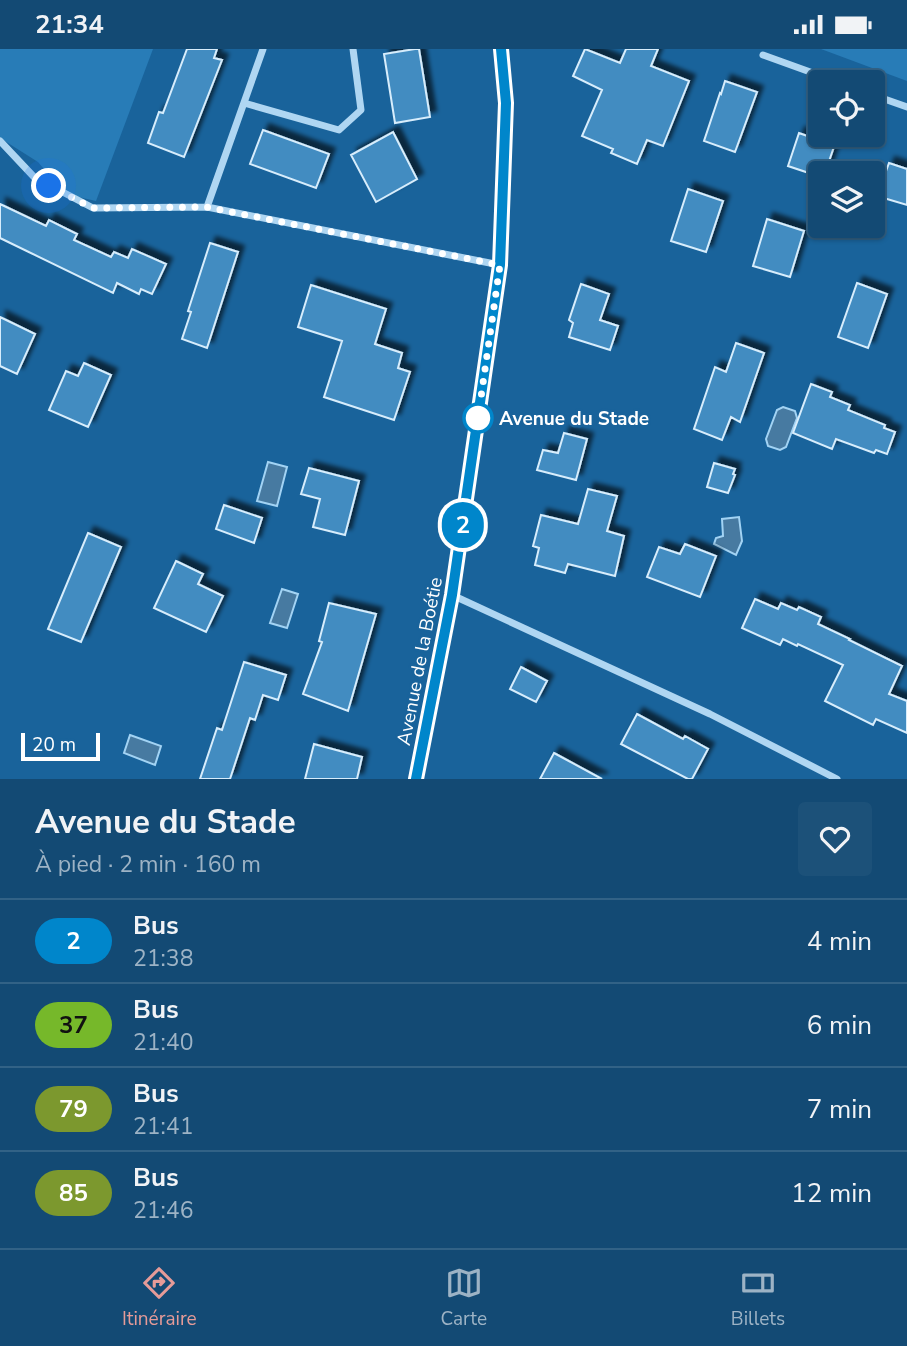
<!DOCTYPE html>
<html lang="fr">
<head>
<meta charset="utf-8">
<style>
	body { margin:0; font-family:"Nunito Sans",sans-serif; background:#1c5179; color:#f1f3f6; height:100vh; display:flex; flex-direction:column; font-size:26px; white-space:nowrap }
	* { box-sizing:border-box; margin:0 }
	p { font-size:23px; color:#9db3c5 }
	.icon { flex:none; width:38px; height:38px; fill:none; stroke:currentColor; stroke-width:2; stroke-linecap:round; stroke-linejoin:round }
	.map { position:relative; height:730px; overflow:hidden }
	.drawer { display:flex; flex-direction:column; background:#134a74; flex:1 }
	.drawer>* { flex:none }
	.badge { padding:0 14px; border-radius:23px; font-size:24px; line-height:46px }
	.fabs { position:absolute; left:808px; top:21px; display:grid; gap:14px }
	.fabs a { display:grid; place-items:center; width:77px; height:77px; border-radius:7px; background:#134a74; box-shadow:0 2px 5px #0004,0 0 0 2px #326286; font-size:35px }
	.scale { position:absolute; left:21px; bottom:18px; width:79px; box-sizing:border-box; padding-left:7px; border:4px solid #fff; border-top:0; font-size:19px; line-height:24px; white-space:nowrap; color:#fff; -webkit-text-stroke:5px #19639b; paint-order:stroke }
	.you { position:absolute; width:35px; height:35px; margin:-18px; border:5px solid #fff; border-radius:50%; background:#1a73e8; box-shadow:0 0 0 10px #1a73e833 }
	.map>.badge { position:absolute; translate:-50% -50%; box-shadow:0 0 0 4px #fff }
	.round { display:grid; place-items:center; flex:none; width:74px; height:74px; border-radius:7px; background:#1c5179 }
	.summary { display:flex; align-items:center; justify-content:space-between; height:119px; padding:0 35px }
	h1 { font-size:33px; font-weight:700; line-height:52px }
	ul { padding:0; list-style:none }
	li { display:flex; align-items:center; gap:21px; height:84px; padding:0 35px; border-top:2px solid #326286 }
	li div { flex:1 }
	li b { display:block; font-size:26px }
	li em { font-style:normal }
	li .badge { min-width:77px; font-weight:700; text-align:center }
	.status { display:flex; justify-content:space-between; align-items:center; height:49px; padding:0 35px; background:#134a74; direction:ltr }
	.status svg { height:19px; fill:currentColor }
	.dock { display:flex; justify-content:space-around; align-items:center; height:98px; border-top:2px solid #326286; background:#134a74; font-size:19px; color:#9db3c5 }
	.dock a { display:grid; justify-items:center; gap:4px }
	.dock .on { color:#e69b98 }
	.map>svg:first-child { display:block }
	.green { fill:#287cb7 }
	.water { fill:#477aa1; stroke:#a2d3f4; stroke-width:2 }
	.building { fill:#428cc1; stroke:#d7edfc; stroke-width:2; filter:url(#shadow) }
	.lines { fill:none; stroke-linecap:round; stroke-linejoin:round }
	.minor { stroke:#afd6f2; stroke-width:7 }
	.secondary { stroke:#deeffc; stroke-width:14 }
	.line-casing { stroke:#fff; stroke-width:16 }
	.line { stroke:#0086cb; stroke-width:10 }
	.walk { stroke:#fff; stroke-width:7; stroke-dasharray:0 12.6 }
	.stop-dot { fill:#fff; stroke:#0086cb; stroke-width:3.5 }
	.labels { text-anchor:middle; stroke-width:5; stroke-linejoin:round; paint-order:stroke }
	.stop-label { font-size:19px; font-weight:bold; fill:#fff; stroke:#19639b; text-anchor:start }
	.street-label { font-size:19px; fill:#fff; stroke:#19639b }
</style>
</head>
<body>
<div class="status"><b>21:34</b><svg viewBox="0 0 49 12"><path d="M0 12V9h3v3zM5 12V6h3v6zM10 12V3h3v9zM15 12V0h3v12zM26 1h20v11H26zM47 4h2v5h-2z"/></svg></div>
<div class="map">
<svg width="907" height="730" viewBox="0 0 907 730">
	<defs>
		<filter id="shadow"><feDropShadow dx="6" dy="-6" stdDeviation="2" flood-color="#0009"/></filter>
	</defs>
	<rect width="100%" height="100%" fill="#19639b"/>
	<path class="green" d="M0,0H153L96,152L65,145L38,113L0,89Z
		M821,0H907V32Z"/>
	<path class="water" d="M783,358L795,362L797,369L786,398L780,401L768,397L766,390L777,361Z
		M268,413L287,418L277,457L257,452Z
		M739,468L742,492L736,506L714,495L716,489L723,487L722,470Z
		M282,540L298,545L287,579L270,574Z
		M130,686L161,697L155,716L124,704Z"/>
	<path class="building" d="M187,0H217L214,9L222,11L184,108L148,94L159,63L163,64Z
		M415,0H419L430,68L395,74L384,5Z
		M585,0L620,14L626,0H658L651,17L689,32L663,97L647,91L637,115L611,104L613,100L582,87L602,41L573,27Z
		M725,32L757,43L735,103L704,92L720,44L721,45Z
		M263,81L329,105L316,139L250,115Z
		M393,83L417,130L376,153L351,106Z
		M799,84L810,88L811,86H838L825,124H821V128L788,117Z
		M889,114L907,120V156L877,147Z
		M688,140L723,152L706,203L671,192Z
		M0,155L46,177L49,171L77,185L74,191L111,208L114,203L128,209L132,200L166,215L152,245L141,240L139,245L117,234L113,244L0,189Z
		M767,170L804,182L790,228L753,217Z
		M210,194L238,203L207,299L182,290L191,263L188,262Z
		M857,234L887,245L868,299L838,288Z
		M581,235L609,245L600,271L618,277L610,301L569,288L573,274L569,271Z
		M311,236L386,260L375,295L402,304L398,319L410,323L394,371L324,348L342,292L298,278Z
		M0,268L35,285L17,325L0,317Z
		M736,294L764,304L740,373L731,368L722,391L694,380L715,318L726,323Z
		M84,314L111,326L88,378L49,361L66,322L78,327Z
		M811,335L832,343L830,348L850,356L848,361L885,376L884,379L895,383L887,405L876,401L874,404L836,390L832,400L793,384Z
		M564,384L587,390L576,431L537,421L543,401L558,404Z
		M714,414L735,420L733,425L735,426L728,444L707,438Z
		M309,419L359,432L345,486L313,478L320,450L301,445Z
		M588,440L617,447L607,482L624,487L615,527L568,515L565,524L535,516L539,499L533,497L541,466L578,475Z
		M224,456L262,469L254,494L216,480Z
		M88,484L121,498L81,593L48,580Z
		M685,495L716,507L700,548L647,528L659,498L680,505Z
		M176,512L203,525L198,535L223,547L206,583L154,559Z
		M755,550L778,560L781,554L797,561L799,558L821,568L818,575L850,590L849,591L902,617L889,645L907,652V684L876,670L873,676L825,652L843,616L798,595L797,597L783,590L780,596L742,579Z
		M329,554L376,565L348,662L303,645L322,593L319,592Z
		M244,613L286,626L278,651L263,646L255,671L250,669L230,730H200L217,679L222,681Z
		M521,618L547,632L536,653L510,640Z
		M637,665L683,690L685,687L708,700L692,730H688L621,695Z
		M314,695L362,708L357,730H305Z
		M554,704L602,730H540Z"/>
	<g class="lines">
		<path class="minor" d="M763,6L838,33
			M873,46L907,58
			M244,54L339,81L361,61L353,0
			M0,92L34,128L93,159L207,158L500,216
			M207,158L263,0
			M452,546L710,665L837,730"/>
		<path class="secondary" d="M416,730L452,546L500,216L506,54L501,0"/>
	</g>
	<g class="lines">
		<g class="line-casing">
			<path id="line" d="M416,730L452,546L500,216L506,54L501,0"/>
		</g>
		<use href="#line" class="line"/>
		<path class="walk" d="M49,137L93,159L206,158L500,216L478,369"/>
	</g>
	<circle class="stop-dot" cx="478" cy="369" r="14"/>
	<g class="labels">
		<g class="stop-label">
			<text x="499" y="376">Avenue du Stade</text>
		</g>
		<g class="street-label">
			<text transform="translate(419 612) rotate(-79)" y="7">Avenue de la Boétie</text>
		</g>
	</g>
</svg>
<div class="fabs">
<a><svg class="icon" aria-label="locate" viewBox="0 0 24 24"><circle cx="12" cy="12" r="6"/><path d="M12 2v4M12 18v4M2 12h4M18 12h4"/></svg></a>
<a><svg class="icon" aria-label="layers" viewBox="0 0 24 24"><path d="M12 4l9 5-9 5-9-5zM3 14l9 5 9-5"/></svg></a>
</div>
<div class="scale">20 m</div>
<div class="you" style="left:49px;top:137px"></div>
<b class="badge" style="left:463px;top:476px;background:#0086cb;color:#fff">2</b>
</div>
<section class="drawer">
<div class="summary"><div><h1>Avenue du Stade</h1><p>À pied · 2 min · 160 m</p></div><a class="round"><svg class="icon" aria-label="heart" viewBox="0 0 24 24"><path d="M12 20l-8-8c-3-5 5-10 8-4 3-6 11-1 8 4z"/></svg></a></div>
<ul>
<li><span class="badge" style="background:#0086cb;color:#fff">2</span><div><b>Bus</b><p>21:38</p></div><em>4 min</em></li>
<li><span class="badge" style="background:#76b82a;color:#111">37</span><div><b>Bus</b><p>21:40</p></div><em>6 min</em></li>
<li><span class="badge" style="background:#7c982e;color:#fff">79</span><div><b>Bus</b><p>21:41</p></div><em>7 min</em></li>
<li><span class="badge" style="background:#7c982e;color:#fff">85</span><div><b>Bus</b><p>21:46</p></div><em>12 min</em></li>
</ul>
</section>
<nav class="dock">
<a class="on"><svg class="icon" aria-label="directions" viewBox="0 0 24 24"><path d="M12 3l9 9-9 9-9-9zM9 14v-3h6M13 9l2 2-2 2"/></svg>Itinéraire</a>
<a><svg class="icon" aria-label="map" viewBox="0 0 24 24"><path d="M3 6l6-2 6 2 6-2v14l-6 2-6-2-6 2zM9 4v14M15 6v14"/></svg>Carte</a>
<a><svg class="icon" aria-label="tickets" viewBox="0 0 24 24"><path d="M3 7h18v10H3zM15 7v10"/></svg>Billets</a>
</nav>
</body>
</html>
